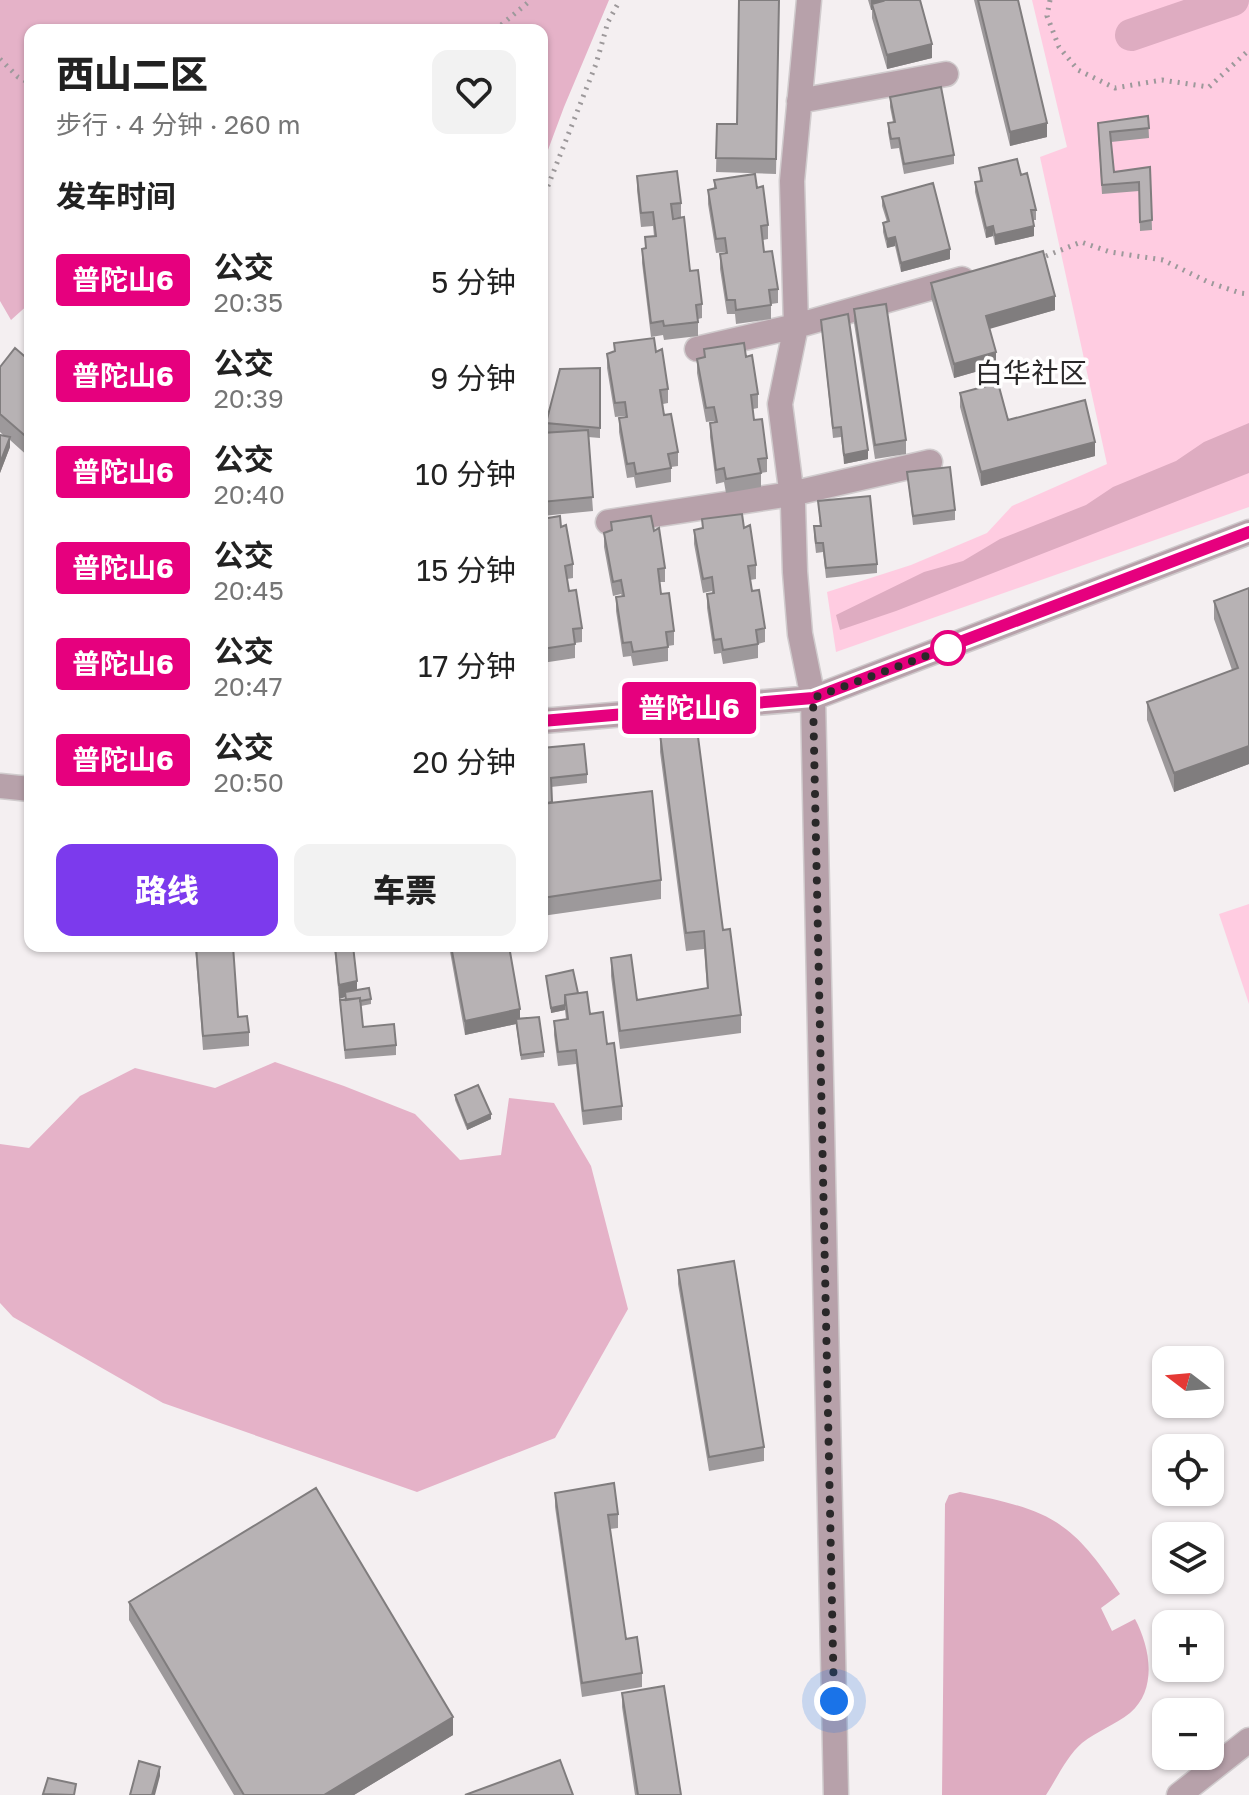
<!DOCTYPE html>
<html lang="zh">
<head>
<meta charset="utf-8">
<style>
	body { margin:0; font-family:"Golos Text","Noto Sans SC",sans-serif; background:#f2f2f2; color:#222; height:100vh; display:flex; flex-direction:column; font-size:30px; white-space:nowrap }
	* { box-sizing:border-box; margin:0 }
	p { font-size:26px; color:#767676 }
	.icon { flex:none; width:44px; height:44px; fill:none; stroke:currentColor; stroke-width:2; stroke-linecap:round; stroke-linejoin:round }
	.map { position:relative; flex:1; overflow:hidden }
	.panel { position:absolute; left:24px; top:24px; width:524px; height:928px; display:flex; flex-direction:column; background:#fff; border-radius:16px; box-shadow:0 2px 6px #0004 }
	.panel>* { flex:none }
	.badge { padding:0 16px; border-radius:6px; font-size:28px; line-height:52px }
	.needle { width:52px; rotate:286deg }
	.controls { position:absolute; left:1152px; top:1346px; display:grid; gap:16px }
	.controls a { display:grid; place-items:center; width:72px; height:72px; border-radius:16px; background:#fff; box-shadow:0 2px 6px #0004; font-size:40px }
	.you { position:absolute; width:40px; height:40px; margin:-20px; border:6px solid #fff; border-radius:50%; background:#1a73e8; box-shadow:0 0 0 12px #1a73e833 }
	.map>.badge { position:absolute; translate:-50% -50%; box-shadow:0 0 0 4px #fff }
	h2 { padding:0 32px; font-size:30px; line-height:72px }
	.round { display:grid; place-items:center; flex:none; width:84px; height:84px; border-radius:16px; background:#f2f2f2 }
	.headline { display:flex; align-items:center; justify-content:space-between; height:136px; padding:0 32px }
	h1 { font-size:38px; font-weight:800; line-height:60px }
	.cta { display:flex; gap:16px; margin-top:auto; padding:16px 32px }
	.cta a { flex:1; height:92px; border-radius:16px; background:#7c3aed; color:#fff; font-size:32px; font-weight:800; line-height:92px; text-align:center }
	.cta a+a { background:#f2f2f2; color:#222 }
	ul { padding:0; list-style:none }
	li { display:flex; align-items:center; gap:24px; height:96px; padding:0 32px }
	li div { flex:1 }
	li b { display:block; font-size:30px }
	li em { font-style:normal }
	li .badge { min-width:88px; font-weight:700; text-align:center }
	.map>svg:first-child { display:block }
	.green { fill:#ffcce1 }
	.forest { fill:#e5b2c8 }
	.water { fill:#deacc1 }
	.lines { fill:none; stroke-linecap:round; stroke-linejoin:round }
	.canal { stroke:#deacc1; stroke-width:32 }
	.minor-casing { stroke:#d0cbcd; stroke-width:27 }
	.path { stroke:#9d999b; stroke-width:5; stroke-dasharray:2 6; stroke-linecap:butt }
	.minor { stroke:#b7a1aa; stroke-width:24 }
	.wall { fill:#9d999b }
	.shaded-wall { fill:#807d7e }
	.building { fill:#b7b2b4; stroke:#807d7e; stroke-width:2 }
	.line-casing { stroke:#fff; stroke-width:18 }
	.line { stroke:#e6007e; stroke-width:12 }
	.walk { stroke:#2a2829; stroke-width:8; stroke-dasharray:0 14.4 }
	.stop-dot { fill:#fff; stroke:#e6007e; stroke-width:4 }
	.labels { text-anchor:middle; stroke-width:7; stroke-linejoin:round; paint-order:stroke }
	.quarter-label { font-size:28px; fill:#2a2829; stroke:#fffefe }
</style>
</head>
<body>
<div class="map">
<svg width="1249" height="1795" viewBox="0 0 1249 1795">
	<rect width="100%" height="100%" fill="#f4eff1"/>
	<path class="green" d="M1032,0H1249V507L836,652L827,592L911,565L987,533L1012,506L1107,464L1040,157L1067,147Z
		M1249,904V1004L1219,914Z"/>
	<path class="forest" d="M0,0H609L564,107L542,166V30H30V303L11,320L0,301Z
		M275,1062L344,1086L415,1114L460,1160L501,1155L509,1098L554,1103L591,1166L628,1309L555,1438L417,1492L163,1403L13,1317L0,1303V1144L29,1148L80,1096L135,1068L215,1088Z"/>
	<path class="water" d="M1249,423V473L896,611L840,630L836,615L924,572L963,561L1000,539L1086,505L1113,487L1176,461L1204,442Z
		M960,1492C1047,1510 1070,1517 1120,1594L1101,1608L1112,1631L1135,1619C1150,1647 1158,1689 1130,1713C1115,1725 1097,1731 1082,1743C1067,1756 1057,1778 1046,1795H942L945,1504L949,1495Z"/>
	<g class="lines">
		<path class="canal" d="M1131,35L1233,0"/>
		<g class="minor-casing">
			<path id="minor" d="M809,0L792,181L796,326L780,404L793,505L795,572L800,634L813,698L836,1795
				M799,101L946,74
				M697,349L796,326L962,279
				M608,522L791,494L930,462
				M542,721L813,698L1249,532
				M0,786L30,789
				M1179,1795L1249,1740"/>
		</g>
		<path class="path" d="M1050,0L1047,16L1059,47L1078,70L1115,88L1162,80L1209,87L1249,50
			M495,30L531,0
			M0,59L18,77L30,83
			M542,201L596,64L608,22L620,0
			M542,212L544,239L542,243
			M1046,256L1081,242L1110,252L1163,260L1208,282L1240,293L1249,294
			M26,353L30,358"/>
		<use href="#minor" class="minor"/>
	</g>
	<path class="wall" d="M779,0L776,174L716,172L717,124H737Z
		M868,0H920L932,58L887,69L872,18V10H871Z
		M974,0H1018L1047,137L1010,146Z
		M890,97L954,155V164L904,174L899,148L891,149L888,132V123L893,122L890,107Z
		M1148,116L1149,138L1111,142L1114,172L1150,167L1152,230L1140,231L1139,191L1102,194L1098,132Z
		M979,168L1021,175L1036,210V220H1033L1034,236L995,245L993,236L986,238L975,192V182L980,181Z
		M637,176L681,203V217L673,218L702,304V318L698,319V336L664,340L663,335L651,337L642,263V249L645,248V237L654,236L653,226L641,227L637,190Z
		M714,180L757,188L768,225V239L763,240L764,252L778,289V303L771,304V319L736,324L735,314H727L720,269V254L725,253V252L716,253L708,204V190L714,188Z
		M882,197L950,259L901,272L895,246L887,248L883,232V223L887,222L882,206Z
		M931,283L1055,310L989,328L996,366L954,378L931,297Z
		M854,309L906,440V454L875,459L854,323Z
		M821,320L868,459L844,464L841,437L833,438Z
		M614,343L656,352L668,389V403L663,404L664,415L678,452V466L671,467V482L636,488L634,477L627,478L619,432V418L625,417V416L615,417L607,368V354L614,352Z
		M704,349L746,357L758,394V408L753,409L754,420L767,458V472L761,473V487L726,493L724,482L716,484L710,437V423H715L714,421L706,422L697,373V359L704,357Z
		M30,361V458L10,440V447L0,473V435L4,436L0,432V367Z
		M600,368V438L588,437L593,511L542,516V433H547L546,423Z
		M960,393L1008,420L1095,456L981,486L960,407Z
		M907,472L955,510V520L913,525Z
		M818,501L877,564V573L826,578L823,552L816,553L814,536V526H820Z
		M542,519L561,527L573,564V578L567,579L569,591L582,628V642L575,643V658L542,663Z
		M702,519L744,528L756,565V579L750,580L752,591L765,628V642L758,644V658L723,664L721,653L714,654L707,608V594L712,593V591L703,593L694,544V530L702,528Z
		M611,522L654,531L665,568V582H660L661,594L674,631V645L668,646V661L633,666L631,656L623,657L616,611V597L622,596L621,594L613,596L604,547V533L611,531Z
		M1249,588V764L1174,792L1147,720V702L1232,670L1214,619V601Z
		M660,734L723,930L741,1015V1033L620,1049L611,976V958L637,1000L707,988L704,949L686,951L660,752Z
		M542,748L587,774V783L551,787L552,802L661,880V899L542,916Z
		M195,946H233L238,1017L249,1032V1046L203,1050Z
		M334,946H353L357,990L371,999V1004L361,1006L363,1027L396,1045V1055L345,1059L340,1000H346L345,997L339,999Z
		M449,946H509L520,1019L544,1052V1057L521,1060L516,1024L465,1035Z
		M546,976L578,993L607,1044L622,1106V1120L583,1125L576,1064L558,1066L554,1035V1021L566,1019L565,1010L551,1013Z
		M455,1095L491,1119L467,1130L455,1100Z
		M678,1270L764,1447V1461L709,1471L678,1284Z
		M555,1493L618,1514V1528L610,1529L626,1639L642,1673V1687L582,1697L555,1507Z
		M129,1602L453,1735L354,1795H234L129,1620Z
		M622,1693L681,1795H635L622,1707Z"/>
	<path class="shaded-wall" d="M871,0H881V7L872,4V10H871Z
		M932,44V58L887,69V55Z
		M1047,123V137L1010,146V132Z
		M993,226V236L986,238V228Z
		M1034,226V236L995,245V235Z
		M895,237V246L887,248V239Z
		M950,249V259L901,272V263Z
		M1055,296V310L986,330V316Z
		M996,352V366L954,378V364Z
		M10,437V447L0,473V463Z
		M1095,442V456L981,486V472Z
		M868,450V459L844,464V455Z
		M1249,746V764L1174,792V773Z
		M357,981V995L345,992V997L339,999V985Z
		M565,1005V1010L551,1013V1008Z
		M520,1009V1023L516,1019V1024L465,1035V1021Z
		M491,1114V1119L467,1130V1125Z
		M453,1717V1735L354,1795H324Z
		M160,1767V1776L155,1795H152Z"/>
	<path class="building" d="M739,0H779L776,159L716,158L717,124H737Z
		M882,0H920L932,44L887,55L872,4L883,1Z
		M978,0H1018L1047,123L1010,132Z
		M941,87L954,155L904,164L899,138L891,139L888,123L895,122L890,97Z
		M1148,116L1149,128L1110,132L1114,172L1150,167L1152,220L1140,222L1139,182L1102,185L1098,123Z
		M1017,159L1021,175L1027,173L1036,210H1031L1034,226L995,235L993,226L986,228L975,182L982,181L979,168Z
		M677,171L681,203L671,204L673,219L684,217L690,271L698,270L702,304L696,305L698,322L664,326L663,321L651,323L642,249L646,248L645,237L656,236L653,212L641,213L637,176Z
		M755,174L757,188L763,186L768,225L761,226L764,252L772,251L778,289L769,290L771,305L736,310L735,300H727L720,254L727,253L725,238L716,239L708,190L716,188L714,180Z
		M933,183L950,249L901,263L895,237L887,239L883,223L889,221L882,197Z
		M1043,251L1055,296L986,316L996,352L954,364L931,283Z
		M886,304L906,440L875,445L854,309Z
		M848,314L868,450L844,455L841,427L833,428L821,320Z
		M654,338L656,352L662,349L668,389L660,390L664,415L671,414L678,452L668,454L671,468L636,474L634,463L627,464L619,418L627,417L625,402L615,403L607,354L615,351L614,343Z
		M744,343L746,357L752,355L758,394L751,395L754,420L762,419L767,458L758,459L761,473L726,479L724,468L716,470L710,423L717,422L714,407L706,408L697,359L705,357L704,349Z
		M15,348L30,361V440L0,414V367Z
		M600,368V428L546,423L560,369Z
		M998,383L1008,420L1085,400L1095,442L981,472L960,393Z
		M588,430L593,497L542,502V433Z
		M0,435L10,437L0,463Z
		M950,467L955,510L913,516L907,472Z
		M870,496L877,564L826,568L823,543H816L814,526H821L818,501Z
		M742,514L744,528L750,525L756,565L748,566L752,591L759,590L765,628L756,630L758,644L723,650L721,639L714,640L707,594L714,593L712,577L703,579L694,530L703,528L702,519Z
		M560,516L561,527L566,525L573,564L565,566L569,591L576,590L582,628L573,629L575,644L542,649V519Z
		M651,516L654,531L659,528L665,568L658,569L661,594L669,593L674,631L666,632L668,647L633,652L631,642L623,643L616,597L624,596L621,580L613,582L604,533L612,530L611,522Z
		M1249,588V746L1174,773L1147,702L1238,668L1214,601Z
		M697,729L723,930L730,929L741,1015L620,1031L611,958L631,955L637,1000L708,988L704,931L686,933L660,734Z
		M584,744L587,774L551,778L552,802L542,804V748Z
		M652,791L661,880L542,898V804Z
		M196,946H233L238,1017L247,1016L249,1032L203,1036Z
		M335,946H353L357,981L339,985Z
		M451,946H509L520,1009L465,1021Z
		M573,970L578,993L565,995V1005L551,1008L546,976Z
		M369,988L371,999L360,1001V998L346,1000L345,992Z
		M587,992L590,1014L603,1012L607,1044L614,1043L622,1106L583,1111L576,1050L558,1052L554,1021L568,1019L565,995Z
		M360,998L363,1027L394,1024L396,1045L345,1050L340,1000Z
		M539,1017L544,1052L521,1055L516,1019Z
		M478,1085L491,1114L467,1125L455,1095Z
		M734,1261L764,1447L709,1457L678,1270Z
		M614,1483L618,1514L608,1515L626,1639L637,1637L642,1673L582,1683L555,1493Z
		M316,1488L453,1717L324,1795H244L129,1602Z
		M664,1686L681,1795H638L622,1693Z
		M560,1760L573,1795H465Z
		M139,1761L160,1767L152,1795H130Z
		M48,1778L76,1784L74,1795L43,1794Z"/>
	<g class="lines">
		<g class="line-casing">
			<path id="line" d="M542,721L813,698L1249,532"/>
		</g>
		<use href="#line" class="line"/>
		<path class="walk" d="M834,1701L813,698L958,644L948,648"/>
	</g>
	<circle class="stop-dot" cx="948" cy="648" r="16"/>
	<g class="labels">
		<g class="quarter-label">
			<text x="1031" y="383">白华社区</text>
		</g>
	</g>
</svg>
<div class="controls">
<a><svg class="needle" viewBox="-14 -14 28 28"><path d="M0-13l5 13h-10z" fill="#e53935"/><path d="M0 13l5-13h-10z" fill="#767676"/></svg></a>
<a><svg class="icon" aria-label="locate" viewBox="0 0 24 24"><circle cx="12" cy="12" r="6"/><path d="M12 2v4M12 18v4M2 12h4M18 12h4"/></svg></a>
<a><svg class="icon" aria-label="layers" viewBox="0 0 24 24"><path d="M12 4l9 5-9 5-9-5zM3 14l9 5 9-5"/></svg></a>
<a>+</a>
<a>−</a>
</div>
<div class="you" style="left:834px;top:1701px"></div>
<b class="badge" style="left:689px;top:708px;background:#e6007e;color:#fff">普陀山6</b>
<section class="panel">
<div class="headline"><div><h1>西山二区</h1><p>步行 · 4 分钟 · 260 m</p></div><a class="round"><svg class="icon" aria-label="heart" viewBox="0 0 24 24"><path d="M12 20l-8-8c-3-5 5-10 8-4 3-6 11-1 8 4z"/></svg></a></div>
<h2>发车时间</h2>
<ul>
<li><span class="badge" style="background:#e6007e;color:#fff">普陀山6</span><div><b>公交</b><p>20:35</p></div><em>5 分钟</em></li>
<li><span class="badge" style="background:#e6007e;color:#fff">普陀山6</span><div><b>公交</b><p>20:39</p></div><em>9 分钟</em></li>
<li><span class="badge" style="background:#e6007e;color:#fff">普陀山6</span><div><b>公交</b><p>20:40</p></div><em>10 分钟</em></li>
<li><span class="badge" style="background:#e6007e;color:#fff">普陀山6</span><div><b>公交</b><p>20:45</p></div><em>15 分钟</em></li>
<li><span class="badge" style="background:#e6007e;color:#fff">普陀山6</span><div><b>公交</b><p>20:47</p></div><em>17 分钟</em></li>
<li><span class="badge" style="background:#e6007e;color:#fff">普陀山6</span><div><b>公交</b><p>20:50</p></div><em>20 分钟</em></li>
</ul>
<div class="cta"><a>路线</a><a>车票</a></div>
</section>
</div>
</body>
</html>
